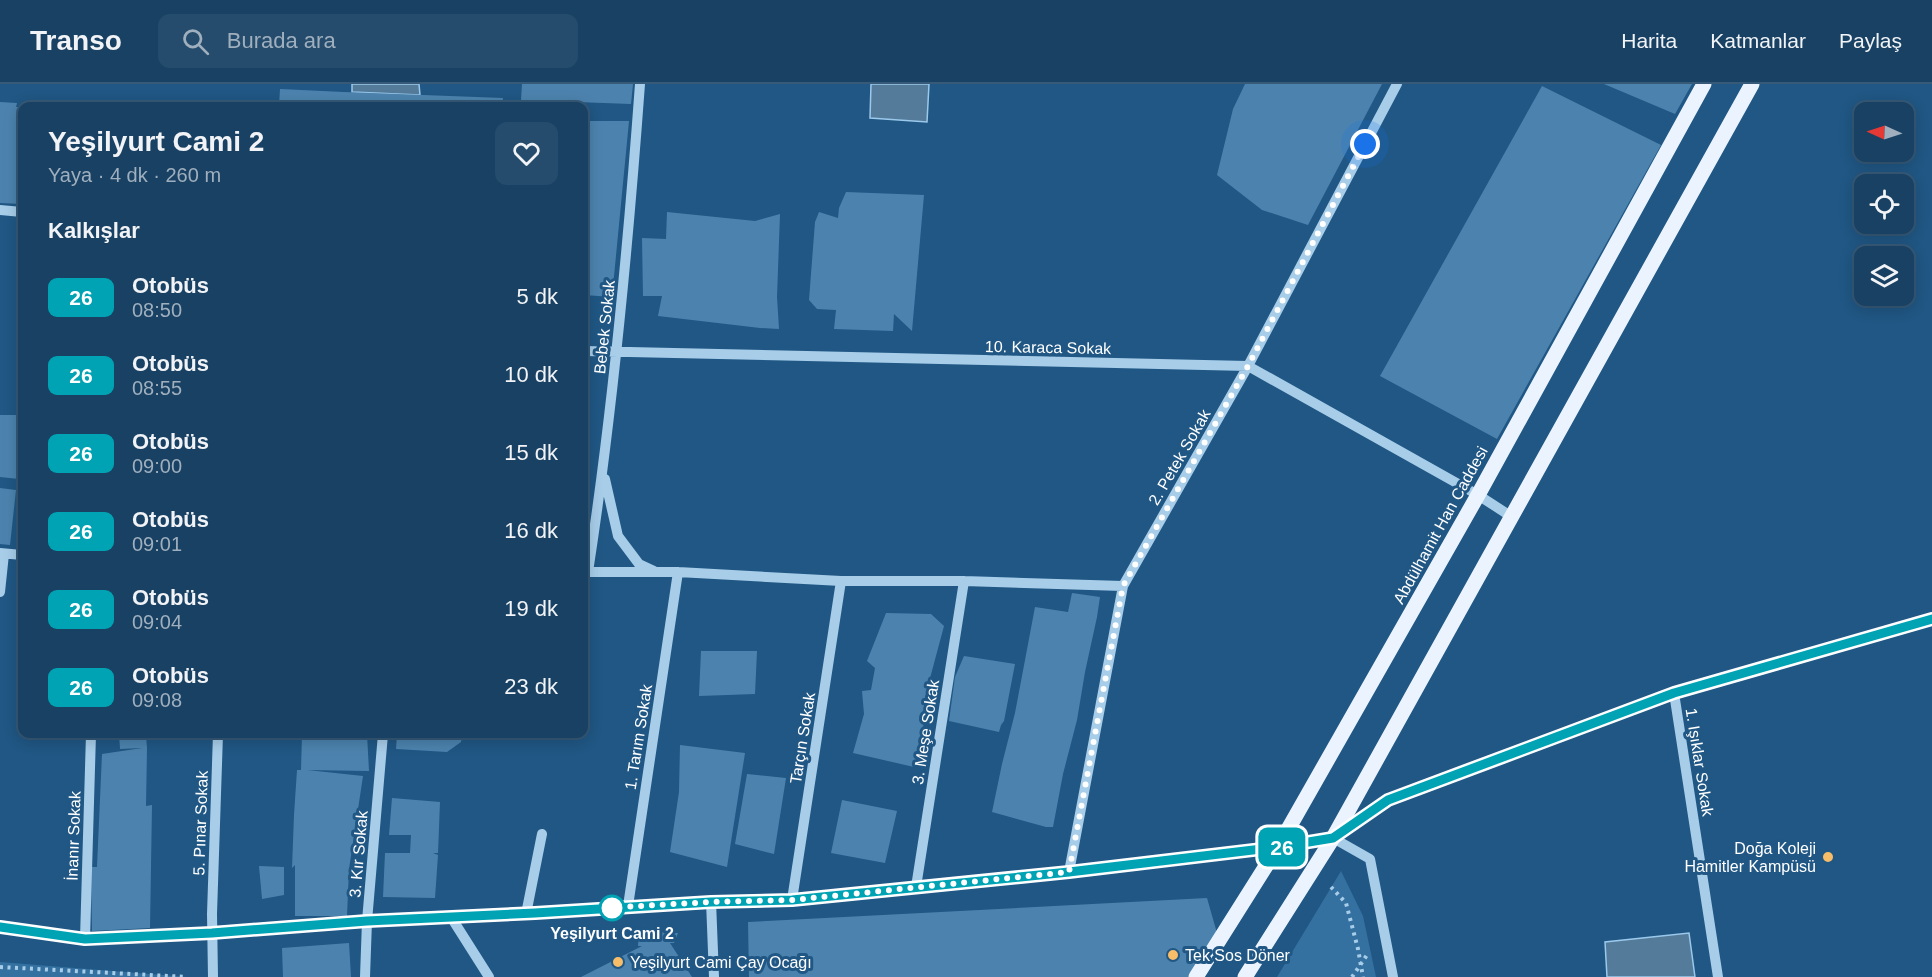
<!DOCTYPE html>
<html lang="tr">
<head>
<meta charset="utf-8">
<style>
	body { margin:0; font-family:Helvetica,sans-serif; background:#254c6c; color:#f1f3f6; height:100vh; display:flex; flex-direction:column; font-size:22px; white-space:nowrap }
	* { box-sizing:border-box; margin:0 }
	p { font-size:20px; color:#9fafbe }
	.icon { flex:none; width:33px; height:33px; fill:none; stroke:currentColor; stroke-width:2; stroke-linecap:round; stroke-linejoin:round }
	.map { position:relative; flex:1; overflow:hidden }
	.sheet { position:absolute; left:18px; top:18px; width:570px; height:636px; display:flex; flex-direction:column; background:#184163; border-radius:12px; box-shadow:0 3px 15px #0003,0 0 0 2px #365a78 }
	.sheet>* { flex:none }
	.badge { padding:0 12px; border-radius:9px; font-size:21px; line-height:39px }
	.needle { width:39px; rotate:273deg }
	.fabs { position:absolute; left:1854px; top:18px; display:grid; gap:12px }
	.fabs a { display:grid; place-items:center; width:60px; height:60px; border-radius:12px; background:#184163; box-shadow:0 3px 15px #0003,0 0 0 2px #365a78; font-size:30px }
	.you { position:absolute; width:30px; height:30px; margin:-15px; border:4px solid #fff; border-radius:50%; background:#1a73e8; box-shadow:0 0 0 9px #1a73e833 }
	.map>.badge { position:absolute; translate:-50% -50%; box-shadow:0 0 0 3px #fff }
	h2 { padding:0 30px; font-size:22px; line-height:54px }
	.round { display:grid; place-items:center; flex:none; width:63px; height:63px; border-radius:12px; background:#254c6c }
	.summary { display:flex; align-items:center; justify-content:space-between; height:102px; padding:0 30px }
	h1 { font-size:28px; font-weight:700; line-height:45px }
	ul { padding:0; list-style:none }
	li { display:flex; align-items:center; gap:18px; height:78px; padding:0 30px }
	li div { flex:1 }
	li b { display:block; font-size:22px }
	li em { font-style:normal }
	li .badge { min-width:66px; font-weight:700; text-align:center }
	header { display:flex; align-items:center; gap:36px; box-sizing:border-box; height:84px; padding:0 30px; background:#184163; border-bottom:2px solid #365a78 }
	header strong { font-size:28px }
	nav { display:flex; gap:33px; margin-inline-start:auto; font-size:21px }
	.search { width:420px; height:54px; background:#254c6c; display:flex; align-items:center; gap:15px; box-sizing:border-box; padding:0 21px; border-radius:12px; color:#9fafbe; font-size:22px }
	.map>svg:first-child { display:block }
	.green { fill:#3471a1 }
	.water { fill:#557b9b; stroke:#9bc9eb; stroke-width:1.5 }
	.building { fill:#4c83ae }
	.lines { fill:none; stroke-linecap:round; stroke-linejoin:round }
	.path { stroke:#a7cde9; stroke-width:4; stroke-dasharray:3 4.5; stroke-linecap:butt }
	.minor { stroke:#a7cde9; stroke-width:10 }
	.major { stroke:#ebf4fe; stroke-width:15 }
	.line-casing { stroke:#fff; stroke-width:14 }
	.line { stroke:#00a3b4; stroke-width:9 }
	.walk { stroke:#fff; stroke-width:6; stroke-dasharray:0 10.8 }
	.poi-dot { fill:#f7bd68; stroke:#205784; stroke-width:2 }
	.stop-dot { fill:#fff; stroke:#00a3b4; stroke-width:3 }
	.labels { text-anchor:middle; stroke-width:6; stroke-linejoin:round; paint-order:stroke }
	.street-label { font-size:16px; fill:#fff; stroke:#205784 }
	.poi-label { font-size:16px; fill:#fff; stroke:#205784; text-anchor:start }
	.stop-label { font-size:16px; font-weight:bold; fill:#fff; stroke:#205784 }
</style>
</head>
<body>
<header>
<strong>Transo</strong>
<div class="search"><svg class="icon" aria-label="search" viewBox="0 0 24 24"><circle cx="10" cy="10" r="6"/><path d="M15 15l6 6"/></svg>Burada ara</div>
<nav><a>Harita</a><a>Katmanlar</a><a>Paylaş</a></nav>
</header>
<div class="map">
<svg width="1932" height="893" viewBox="0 0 1932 893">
	<rect width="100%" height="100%" fill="#205784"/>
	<path class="green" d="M1341,787L1363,832L1376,893H1277Z
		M0,878L187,893H190H0Z"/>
	<path class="water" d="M352,0H419L420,11L352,8Z
		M871,0H929L927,38L870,34Z
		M1689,849L1695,893H1607L1605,858Z"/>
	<path class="building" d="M522,0H633L631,20L521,16Z
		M1245,0H1382L1308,141L1262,126L1217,91L1233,25Z
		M1604,0H1692L1675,30Z
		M1542,2L1661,61L1497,355L1380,292Z
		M280,5L344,8L503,14L502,22H279Z
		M0,18L17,19L16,23H22V120L0,119Z
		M584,37H629L612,213L584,211Z
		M846,108L924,111L912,247L894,230L893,247L834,245L836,226L817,225L809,216L815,138L819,128L838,134L839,124Z
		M667,128L755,137L780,130L777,213L779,245L760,244L658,232L662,212H643L642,154L666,155Z
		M584,312L588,320L585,346H584Z
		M0,331H18L22,336L19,395L0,393Z
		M0,404L16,406L10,461L0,460Z
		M1072,509L1100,513L1097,533L1085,588L1077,636L1063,690L1053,743H1046L992,728L1002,680L1015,629L1035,523L1068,528Z
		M886,529L931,530L944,542L929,598L923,644L914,683L853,669L864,630L862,607L871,606L875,584L867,577Z
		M701,567H757L755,610L699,612Z
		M964,572L1015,580L1004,637L1001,641L999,648L949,637L955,593Z
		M119,650H142V651H146L147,664L146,722L152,721L150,844L92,847L91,783H97L102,670L142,664L120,665Z
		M302,650H367L369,687L307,686L363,692L349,785L347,832H295V781L292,784L294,731L297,686H301Z
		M397,650H462L461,658L447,668L396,665Z
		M680,661L745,669L727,783L670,768L679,708Z
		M747,690L786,694L774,770L735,760Z
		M392,714L440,718L438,769H433L438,771L435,814L383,813L385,769H410L411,751H389Z
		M842,716L897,727L885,779L831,769Z
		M259,782L284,783V811L262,815Z
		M1207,814L1219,856L1196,893H749L748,838Z
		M639,847L678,849L674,859H670L692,893H581L642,862H638Z
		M349,859L351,893H283L282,864Z"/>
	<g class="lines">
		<path class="path" d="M1331,803L1346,819L1358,865L1363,893
			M0,883L187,893
			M1352,893L1367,871"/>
		<path class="minor" d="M640,0C628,164 613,326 588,488H678L841,497H964L1123,502
			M0,126L22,128
			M584,267L1248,282L1478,411L1512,433
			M605,395L618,452L639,480L654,487
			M0,469L22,471
			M0,508L4,470
			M1674,609L1718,893
			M1333,754L1370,775L1393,893
			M1069,788L1123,502L1248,282L1397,0
			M916,803L964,497
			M792,816L841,497
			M711,817L714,893
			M628,822L678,488
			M526,830L542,750
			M451,833L489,893
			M0,843L85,855L212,849L367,837L535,829L711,817L792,816L1069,788L1278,763L1333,754L1388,716L1674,609L1932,535
			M85,855L91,650
			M213,893L212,830L218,650
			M365,893L367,837L383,650"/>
		<path class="major" d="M1196,893L1278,763L1478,411L1704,0
			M1245,893L1333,754L1752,0"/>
	</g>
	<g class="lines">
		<g class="line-casing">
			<path id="line" d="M0,843L85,855L212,849L367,837L535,829L711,818L792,816L1069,788L1278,763L1333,754L1388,716L1674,609L1932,535"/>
		</g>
		<use href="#line" class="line"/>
		<path class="walk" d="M612,824H605L711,818L792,816L1069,788L1123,502L1248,282L1365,60"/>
	</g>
	<g class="poi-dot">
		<circle cx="1828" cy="773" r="6"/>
		<circle cx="1173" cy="871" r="6"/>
		<circle cx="618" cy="878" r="6"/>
	</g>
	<circle class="stop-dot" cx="612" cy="824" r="12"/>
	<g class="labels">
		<g class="street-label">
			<text transform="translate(604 243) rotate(-84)" y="6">Bebek Sokak</text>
			<text transform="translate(1048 263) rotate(1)" y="6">10. Karaca Sokak</text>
			<text transform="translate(1179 373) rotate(-60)" y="6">2. Petek Sokak</text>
			<text transform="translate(1440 441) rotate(-61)" y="6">Abdülhamit Han Caddesi</text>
			<text transform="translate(925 648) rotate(-81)" y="6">3. Meşe Sokak</text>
			<text transform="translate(638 653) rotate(-81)" y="6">1. Tarım Sokak</text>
			<text transform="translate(802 654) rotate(-81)" y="6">Tarçın Sokak</text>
			<text transform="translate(1700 678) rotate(81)" y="6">1. Işıklar Sokak</text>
			<text transform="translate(200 739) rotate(-88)" y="6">5. Pınar Sokak</text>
			<text transform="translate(73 752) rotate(-88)" y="6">İnanır Sokak</text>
			<text transform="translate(358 770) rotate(-85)" y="6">3. Kır Sokak</text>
		</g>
		<g class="poi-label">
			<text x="1816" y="770" text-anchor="end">Doğa Koleji<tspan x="1816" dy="18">Hamitler Kampüsü</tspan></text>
			<text x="1185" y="877">Tek Sos Döner</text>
			<text x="630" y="884">Yeşilyurt Cami Çay Ocağı</text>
		</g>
		<g class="stop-label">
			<text x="612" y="855">Yeşilyurt Cami 2</text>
		</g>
	</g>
</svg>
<div class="fabs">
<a><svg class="needle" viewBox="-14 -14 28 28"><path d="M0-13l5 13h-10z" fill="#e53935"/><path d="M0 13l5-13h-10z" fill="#9fafbe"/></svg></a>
<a><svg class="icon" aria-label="locate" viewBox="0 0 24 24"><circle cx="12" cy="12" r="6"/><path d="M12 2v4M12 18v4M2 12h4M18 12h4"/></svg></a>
<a><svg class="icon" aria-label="layers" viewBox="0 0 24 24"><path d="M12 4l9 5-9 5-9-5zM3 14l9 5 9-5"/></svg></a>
</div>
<div class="you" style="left:1365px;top:60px"></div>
<b class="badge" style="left:1282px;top:763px;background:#00a3b4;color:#fff">26</b>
<section class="sheet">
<div class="summary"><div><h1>Yeşilyurt Cami 2</h1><p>Yaya · 4 dk · 260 m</p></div><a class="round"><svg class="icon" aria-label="heart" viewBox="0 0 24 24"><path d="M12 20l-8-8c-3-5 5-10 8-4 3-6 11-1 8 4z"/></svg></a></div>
<h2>Kalkışlar</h2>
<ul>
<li><span class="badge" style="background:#00a3b4;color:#fff">26</span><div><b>Otobüs</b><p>08:50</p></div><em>5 dk</em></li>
<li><span class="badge" style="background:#00a3b4;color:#fff">26</span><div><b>Otobüs</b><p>08:55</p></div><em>10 dk</em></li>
<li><span class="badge" style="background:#00a3b4;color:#fff">26</span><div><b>Otobüs</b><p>09:00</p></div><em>15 dk</em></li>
<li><span class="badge" style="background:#00a3b4;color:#fff">26</span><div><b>Otobüs</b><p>09:01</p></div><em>16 dk</em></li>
<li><span class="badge" style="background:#00a3b4;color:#fff">26</span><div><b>Otobüs</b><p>09:04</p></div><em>19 dk</em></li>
<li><span class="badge" style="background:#00a3b4;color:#fff">26</span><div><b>Otobüs</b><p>09:08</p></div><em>23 dk</em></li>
</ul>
</section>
</div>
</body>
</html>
